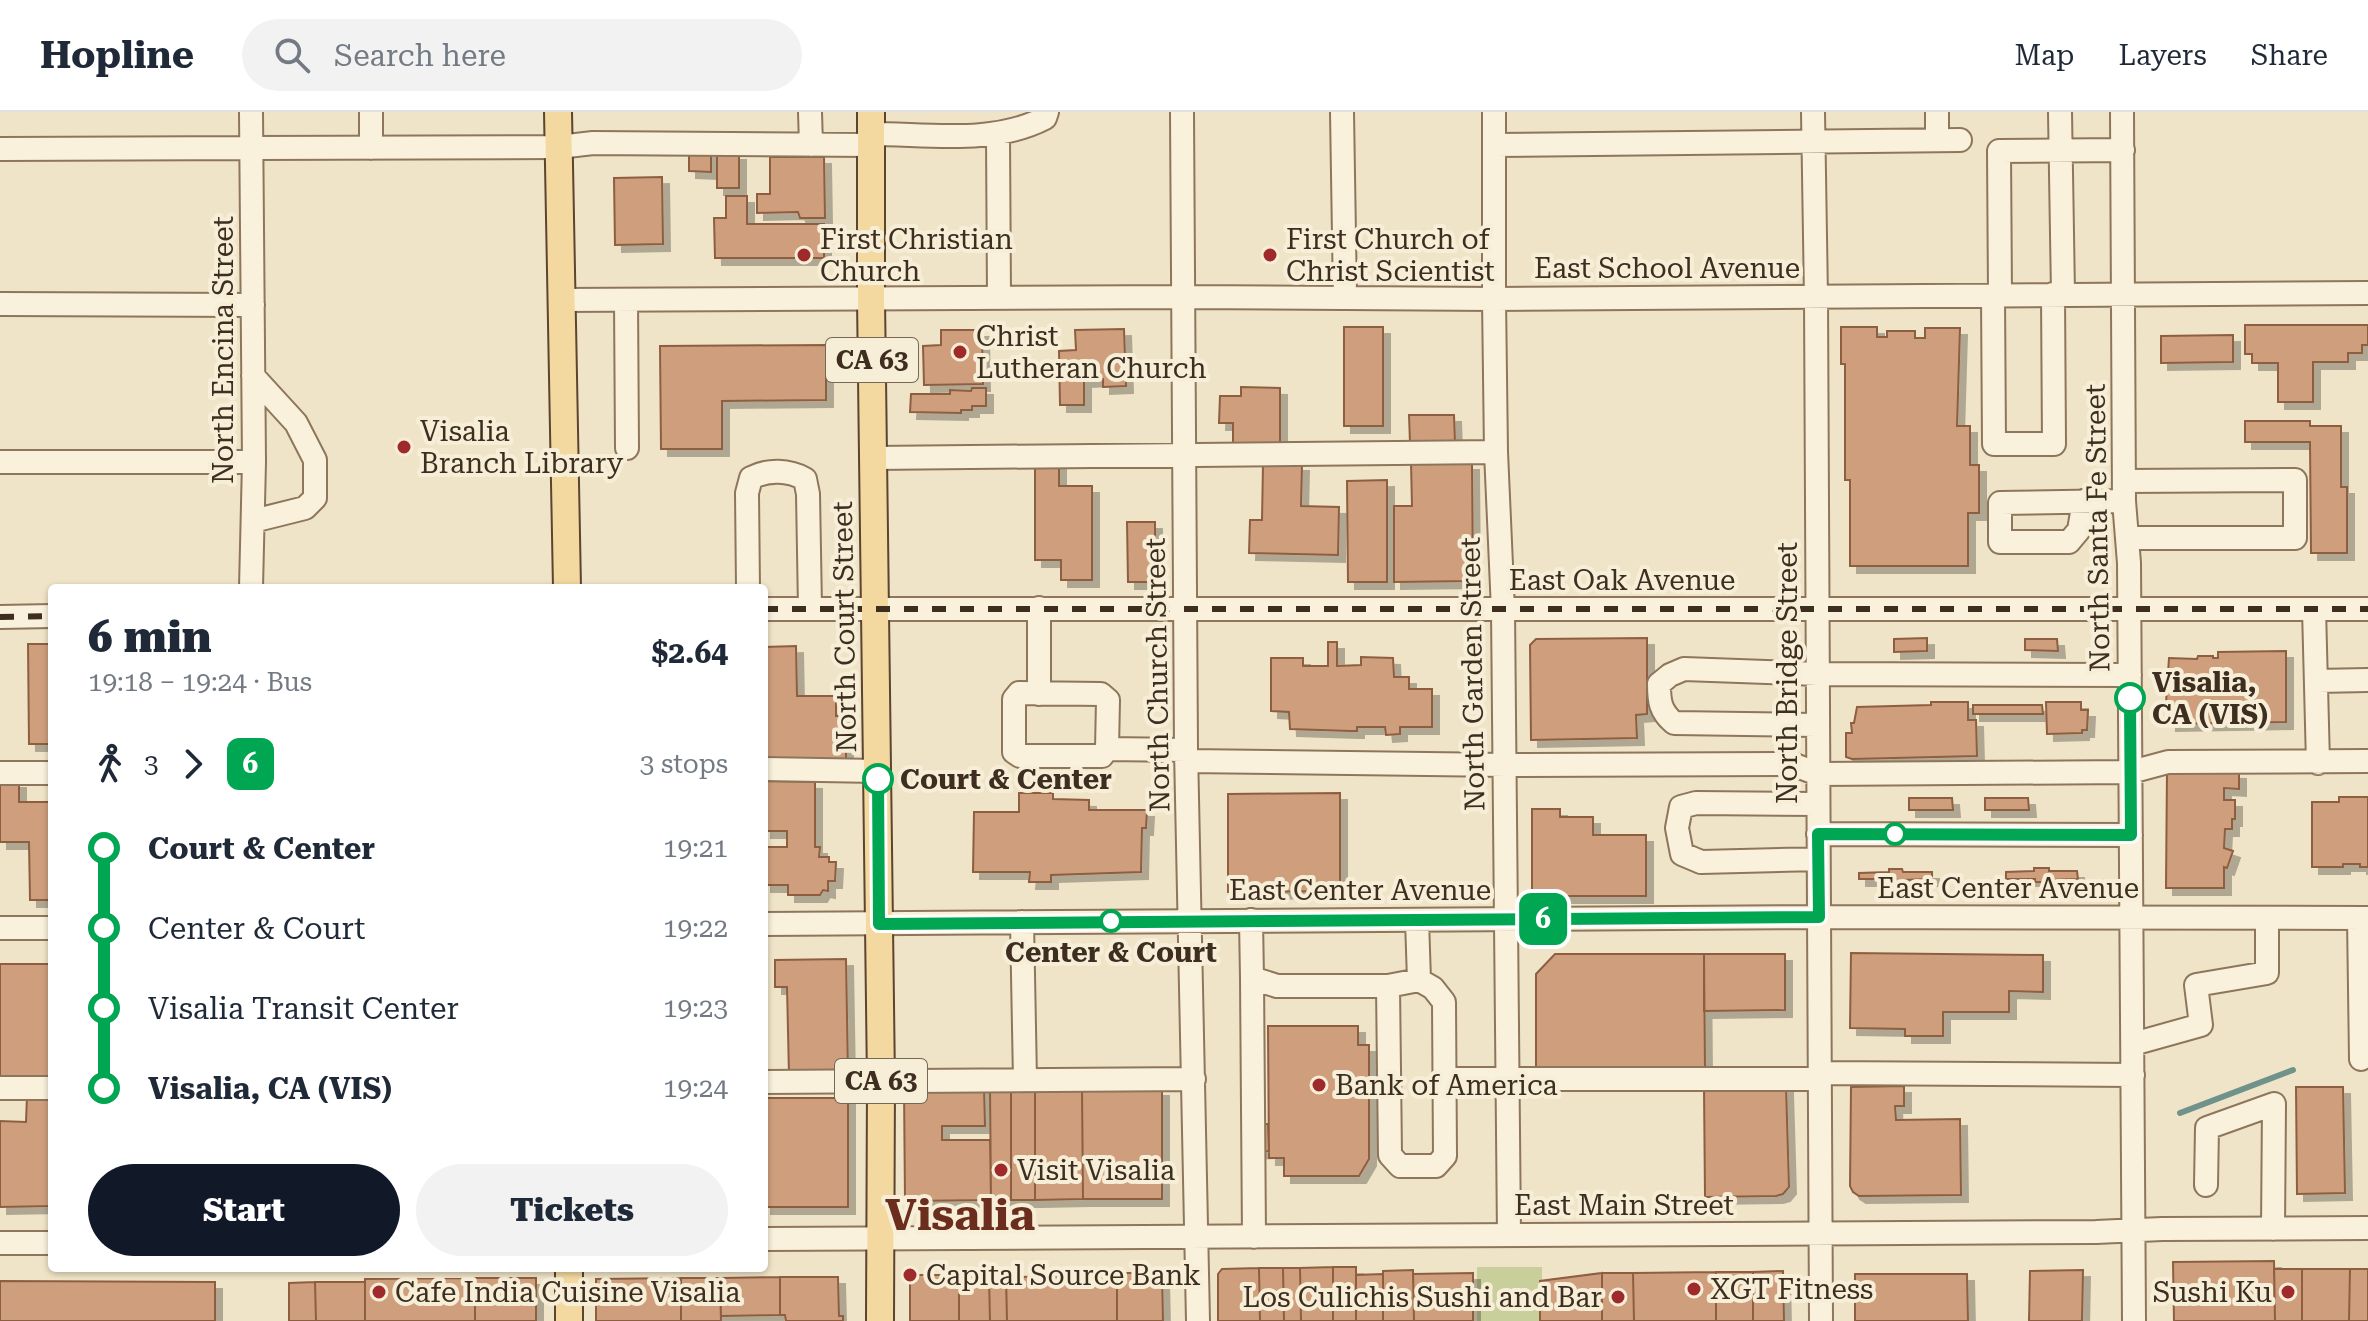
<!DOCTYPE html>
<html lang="en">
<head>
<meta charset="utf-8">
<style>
	body { margin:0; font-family:"Roboto Serif",serif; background:#f2f2f3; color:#1f2937; height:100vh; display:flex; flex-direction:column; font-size:30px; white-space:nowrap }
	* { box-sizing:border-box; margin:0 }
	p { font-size:26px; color:#747a83 }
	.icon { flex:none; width:44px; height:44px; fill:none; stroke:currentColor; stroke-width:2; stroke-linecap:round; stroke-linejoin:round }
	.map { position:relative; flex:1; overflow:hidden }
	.details { position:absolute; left:48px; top:472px; width:720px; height:688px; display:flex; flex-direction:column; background:#fff; border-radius:8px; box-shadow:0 2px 6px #0004 }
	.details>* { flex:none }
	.badge { padding:0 16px; border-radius:12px; font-size:28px; line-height:52px }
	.map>.badge { position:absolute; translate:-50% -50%; box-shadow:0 0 0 4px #fff }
	.legs { display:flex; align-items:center; gap:12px; height:88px; padding:0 40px; font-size:26px }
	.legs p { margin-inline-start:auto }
	.overview { display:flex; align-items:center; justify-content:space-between; height:136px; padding:0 40px }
	h1 { font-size:44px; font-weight:800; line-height:60px }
	.primary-button { display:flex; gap:16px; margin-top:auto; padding:16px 40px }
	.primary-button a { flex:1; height:92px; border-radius:48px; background:#111827; color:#fff; font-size:32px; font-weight:800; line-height:92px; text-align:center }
	.primary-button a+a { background:#f2f2f3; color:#1f2937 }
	ul { padding:0 40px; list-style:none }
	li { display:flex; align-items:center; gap:28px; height:80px; font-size:30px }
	li i { display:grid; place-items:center; width:12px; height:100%; margin:0 10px; background:currentColor }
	li i::after { content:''; width:20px; height:20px; margin:-10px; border:6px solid; border-radius:50%; background:#fff }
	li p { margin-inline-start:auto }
	li:first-child i { background:linear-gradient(#0000 50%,currentColor 0) }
	li:last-child i { background:linear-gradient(currentColor 50%,#0000 0) }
	header { display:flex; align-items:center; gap:48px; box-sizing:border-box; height:112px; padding:0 40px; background:#fff; border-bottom:2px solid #e0e1e3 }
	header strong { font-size:38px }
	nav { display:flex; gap:44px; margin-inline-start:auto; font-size:28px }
	.search { width:560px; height:72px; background:#f2f2f3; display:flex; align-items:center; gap:20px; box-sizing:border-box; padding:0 28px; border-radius:44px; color:#747a83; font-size:30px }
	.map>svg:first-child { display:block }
	.green { fill:#c9cf9b }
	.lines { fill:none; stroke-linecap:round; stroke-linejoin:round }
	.stream { stroke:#6f938a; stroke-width:6 }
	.building { fill:#cf9f7d; stroke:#8d5f41; stroke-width:2; filter:url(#shadow) }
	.minor-casing { stroke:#8d765c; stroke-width:26 }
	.major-casing { stroke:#5b4430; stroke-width:30 }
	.minor { stroke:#faf1dc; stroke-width:22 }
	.major { stroke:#f3d9a0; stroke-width:26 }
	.rail { stroke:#3d2e20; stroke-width:6; stroke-dasharray:14 14; stroke-linecap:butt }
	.line-1-casing { stroke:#fff; stroke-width:18 }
	.line-1 { stroke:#00a651; stroke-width:12 }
	.poi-dot { fill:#9e2a2b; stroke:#f7eed8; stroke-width:3 }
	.stop-1-dot { fill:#fff; stroke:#00a651; stroke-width:4 }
	.labels { text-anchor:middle; stroke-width:8; stroke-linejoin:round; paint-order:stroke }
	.shield { fill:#f7eed8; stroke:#756857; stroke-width:2 }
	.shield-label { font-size:26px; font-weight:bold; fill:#3d2e20 }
	.poi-label { font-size:28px; fill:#3d2e20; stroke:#f7eed8; text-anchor:start }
	.street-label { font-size:28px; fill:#3d2e20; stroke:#f7eed8 }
	.stop-label { font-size:28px; font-weight:bold; fill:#3d2e20; stroke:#f7eed8; text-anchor:start }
	.town-label { font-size:44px; font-weight:bold; fill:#6b2e1e; stroke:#f7eed8 }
</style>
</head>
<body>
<header>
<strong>Hopline</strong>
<div class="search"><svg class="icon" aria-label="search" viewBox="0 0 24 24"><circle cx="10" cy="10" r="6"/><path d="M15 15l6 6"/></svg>Search here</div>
<nav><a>Map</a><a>Layers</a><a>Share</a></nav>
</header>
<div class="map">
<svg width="2368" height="1209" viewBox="0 0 2368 1209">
	<defs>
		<filter id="shadow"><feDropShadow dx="7" dy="7" stdDeviation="0" flood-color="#0004"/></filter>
	</defs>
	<rect width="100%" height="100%" fill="#f0e4c8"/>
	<path class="green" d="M1477,1155H1542V1209H1477Z"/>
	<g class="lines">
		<path class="stream" d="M2180,1001L2293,958"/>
	</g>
	<path class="building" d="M689,39H711V60L689,59Z
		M717,41H739V76H717Z
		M770,45H824L825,106H800L798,100L757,101V82H770Z
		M662,65L663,132L615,133L614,66Z
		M726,84H747V112H824V146H715L714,106H726Z
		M2245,213H2368V233H2362V241H2348V250H2313V290H2278V251H2252V242H2245Z
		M1344,215H1383V314H1344Z
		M1841,215H1877V225H1887V219H1915V226H1925V216H1960L1957,314H1970V353H1979V401H1968V454H1850V368H1845V252H1841Z
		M1124,217L1126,274L1103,275V267L1084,268V293H1060L1059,239L1076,238L1075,218Z
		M941,218H982L983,272L924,273L923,234L941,233Z
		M2233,223V250L2161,251V224Z
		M826,233V288L722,289V337H661L660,234Z
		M1241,275L1280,276V336H1233V311H1219L1220,284H1241Z
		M972,276H986V294H972V298H961V301L910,300L911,282H950V278L971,279Z
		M1409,303H1454L1455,331H1410Z
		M2245,309H2310V314H2341V375H2347V441H2311L2310,330H2245Z
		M1035,351H1059V374H1092V468H1061V448H1035Z
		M1411,351H1472L1473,469L1394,470V394H1412Z
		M1263,352H1302L1301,394L1339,395L1338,443L1249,441L1250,408H1262Z
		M1387,368V470H1348L1347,369Z
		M1127,410H1155V470H1128Z
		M1647,526V602L1636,603L1637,626L1531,628L1530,533L1536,527Z
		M1927,526V539L1894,540V527Z
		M2025,527H2057L2058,539L2025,538Z
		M1328,530H1337V554L1361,553V545L1393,546L1394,565H1409V577H1432V615H1400V622L1386,623L1385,615H1357V619H1351L1290,617L1289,600L1271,599V546H1303V554H1328Z
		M28,532H52V632H29Z
		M796,534L797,584H836V604H846V650L764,651V535Z
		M2286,539V610L2169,612V591H2166L2169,546L2197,547L2198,544H2213V546H2218V540Z
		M1931,590H1968V608H1976L1977,644L1852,647L1846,645V621H1852L1851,611H1854L1857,595L1931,593Z
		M2046,590H2081V598H2088L2087,618H2082V621L2047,622Z
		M1973,593H2042L2043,602H1973Z
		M2167,658L2239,660V677L2224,676V688H2235V707H2232V717H2225L2224,736L2233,739L2227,756L2224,755V776H2166Z
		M0,669H19V690H52V788H30L29,730H0Z
		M764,669L815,670V735H820L819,745H829V750H836L835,769H828V779L823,778L820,783H788V773H764V735H787V719H764Z
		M1019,681H1053V687L1089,688V698H1147L1146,716H1142L1141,760L1051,763V770H1029L1030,760H973L974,700H1019Z
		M1340,681V779L1228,780V682Z
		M2339,685H2368V755H2360V752H2343V755H2312V690H2339Z
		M1909,686H1952L1953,698H1909Z
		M1985,686H2028L2029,698H1985Z
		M1532,697H1560V705H1593V723H1646V784H1532Z
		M2034,756H2049V759H2077L2078,767L2049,768V770H2035V767H2006V760L2034,759Z
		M1889,757H1902L1903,760H1932V767L1903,768V770H1889V767H1859V761L1889,760Z
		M1851,841L2043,843V880L2009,879V900H1943V924H1905V917L1850,916Z
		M1555,842H1704L1705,959L1536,960V862Z
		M1704,842H1785V898L1704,899Z
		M846,847L848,962L789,963L787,875H775V848Z
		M0,852H52V969H0Z
		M1268,914H1358V933H1369V1047L1359,1064H1284V1046H1269Z
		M1786,974L1789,1075L1783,1082L1776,1084L1705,1085L1704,975Z
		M1904,974V994H1895L1896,1008L1960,1007L1961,1083L1859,1084L1853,1080L1850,1074L1851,975Z
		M904,975H984L985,1014H942V1028H990L991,1088L905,1089Z
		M2296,975H2343L2345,1081L2297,1082Z
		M990,977H1011V1088H991Z
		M1011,977H1035V1088H1011Z
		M1035,977H1082L1083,1087L1035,1088Z
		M1082,977H1162V1087H1083Z
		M27,984H52V1094L0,1095V1009L26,1010Z
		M764,986H848V1095H764Z
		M1243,1012H1268L1269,1039L1243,1040Z
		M2274,1149L2275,1209H2174L2173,1150Z
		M1333,1155V1209H1301L1300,1156Z
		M1333,1155H1356V1209H1333Z
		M1259,1156L1260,1209H1218V1162L1222,1157Z
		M1259,1156H1283L1284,1209H1260Z
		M1283,1156H1300L1301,1209H1284Z
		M2274,1157H2302V1209H2275Z
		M2302,1157H2350L2349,1209H2302Z
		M2350,1157H2368V1209H2349Z
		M1413,1158L1414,1209H1383V1159Z
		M2083,1158L2082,1209H2029L2030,1159Z
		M1783,1159L1784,1209H1753V1160Z
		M1716,1160V1209H1634L1633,1161Z
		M1716,1160H1753V1209H1716Z
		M1117,1161H1162L1163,1209H1117Z
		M1473,1161V1209H1414L1413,1162Z
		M1602,1161V1209H1540V1169Z
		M1602,1161H1633L1634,1209H1602Z
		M1383,1162V1209H1356V1163Z
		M1855,1162H1967L1968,1209H1855Z
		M910,1163H959V1209H910Z
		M959,1163L989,1164L990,1209H959Z
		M1006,1163L1007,1209H990L989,1164Z
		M1117,1164V1209H1007L1006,1165Z
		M780,1165H838L839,1204H843V1209H786L785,1203H780Z
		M780,1165V1203L721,1204L720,1166Z
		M475,1166H536V1209H475Z
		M475,1166V1209H365V1167Z
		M681,1166V1209H596V1167Z
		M681,1166H720L721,1209H681Z
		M0,1169L215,1170V1209H0Z
		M315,1170H365V1209H316Z
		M315,1170L316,1209H289V1171Z"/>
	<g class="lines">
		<g class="minor-casing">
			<path id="minor" d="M371,0V36
				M810,0L811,33
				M1182,0L1186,638L1198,1209
				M1342,0L1345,186
				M1494,0V187L1496,340L1503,498L1509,1123
				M1813,0L1816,186L1821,1209
				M1937,0V28
				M2060,0L2063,182
				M2122,0L2124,389L2129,451L2134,1209
				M871,22C928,22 993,33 1045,6L1047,0
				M998,23L999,186
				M1494,33L1960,28
				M0,37L559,35L593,31L871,33
				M2000,182L1999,39L2123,38
				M1993,183L1994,332H2054L2053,182
				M560,188L1185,185L1494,187L2368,181
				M626,188L627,336
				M0,192L253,193
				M253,264L296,311L315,348V386L305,396L253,409
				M874,346L1496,340
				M0,350H254
				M2124,369L2295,368V426H2129
				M2084,389L2079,418L2069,430H2000V391L2124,389
				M251,476L254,350L251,0
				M748,476L747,381L751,366C768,357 789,358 805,367L808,382L810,496
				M764,497H2368
				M2314,497L2318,651
				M0,505L52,504
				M2317,569L2368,568
				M1019,581L1101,582L1108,588L1107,637L1102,644H1020L1014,640V587Z
				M1039,582V496
				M1817,613L1674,611C1660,599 1659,589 1659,572L1670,563L1684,557L1817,562L2130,563
				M1107,637L1186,638
				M1187,649L1505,653L1792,652L1818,662L2131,660L2168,650L2368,649
				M764,657L877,659
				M0,661H52
				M1818,692L1696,691L1681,695L1677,716L1682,742L1701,750L1818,747
				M1818,722L2131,723
				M2359,806L2361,947
				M1251,808L1252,866L1277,874H1388L1419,868
				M1022,810L1025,968
				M764,812L1819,805L2368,806
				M0,816H52
				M1252,866L1254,1125
				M1388,874L1390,1043L1400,1054H1436L1445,1044L1444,890L1433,876L1419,868L1417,808
				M2133,932L2201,913L2196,873L2267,861V807
				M1820,961L2133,963
				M1443,967H1820
				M764,970L1194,967
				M0,976H52
				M2206,1073L2207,1016L2274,992L2273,1117
				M764,1127L2096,1120L2162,1117L2368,1116
				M0,1131H52"/>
		</g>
		<g class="major-casing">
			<path id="major" d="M558,0L567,476
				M871,0V187L881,970L880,1209
				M569,1156V1209"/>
		</g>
		<use href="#minor" class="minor"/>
		<use href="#major" class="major"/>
		<path class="rail" d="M764,497H2368
			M0,505L52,504"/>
	</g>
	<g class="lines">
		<g class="line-1-casing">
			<path id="line-1" d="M878,667L879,812L1819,805L1818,722L2131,723L2130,586"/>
		</g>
		<use href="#line-1" class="line-1"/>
	</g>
	<g class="poi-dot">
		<circle cx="804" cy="143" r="8"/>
		<circle cx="1270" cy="143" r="8"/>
		<circle cx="960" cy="240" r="8"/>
		<circle cx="404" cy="335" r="8"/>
		<circle cx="1319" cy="973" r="8"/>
		<circle cx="1001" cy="1058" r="8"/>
		<circle cx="910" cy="1163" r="8"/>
		<circle cx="1694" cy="1177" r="8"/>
		<circle cx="379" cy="1180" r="8"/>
		<circle cx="2288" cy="1180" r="8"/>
		<circle cx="1618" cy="1185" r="8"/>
	</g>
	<g class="stop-1-dot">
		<circle cx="2130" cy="586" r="14"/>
		<circle cx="878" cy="667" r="14"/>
		<circle cx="1895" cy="722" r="10"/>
		<circle cx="1111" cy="809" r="10"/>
	</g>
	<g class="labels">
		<g class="shield">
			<rect x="826" y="226" width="92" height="44" rx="6"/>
			<rect x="835" y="947" width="92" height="44" rx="6"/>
		</g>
		<g class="shield-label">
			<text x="872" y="257">CA 63</text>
			<text x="881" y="978">CA 63</text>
		</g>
		<g class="poi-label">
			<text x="820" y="137">First Christian<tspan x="820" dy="32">Church</tspan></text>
			<text x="1286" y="137">First Church of<tspan x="1286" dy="32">Christ Scientist</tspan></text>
			<text x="976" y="234">Christ<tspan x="976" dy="32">Lutheran Church</tspan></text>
			<text x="420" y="329">Visalia<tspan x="420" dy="32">Branch Library</tspan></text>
			<text x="1335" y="983">Bank of America</text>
			<text x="1017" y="1068">Visit Visalia</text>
			<text x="926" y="1173">Capital Source Bank</text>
			<text x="1710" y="1187">XGT Fitness</text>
			<text x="395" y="1190">Cafe India Cuisine Visalia</text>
			<text x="2272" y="1190" text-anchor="end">Sushi Ku</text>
			<text x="1602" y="1195" text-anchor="end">Los Culichis Sushi and Bar</text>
		</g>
		<g class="street-label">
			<text x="1667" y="166">East School Avenue</text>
			<text transform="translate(223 238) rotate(-90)" y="10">North Encina Street</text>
			<text transform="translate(2097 416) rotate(-91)" y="10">North Santa Fe Street</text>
			<text x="1622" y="478">East Oak Avenue</text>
			<text transform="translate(844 515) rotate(-91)" y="10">North Court Street</text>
			<text transform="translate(1787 561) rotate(-90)" y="10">North Bridge Street</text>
			<text transform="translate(1472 562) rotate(-91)" y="10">North Garden Street</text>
			<text transform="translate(1157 563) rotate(-91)" y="10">North Church Street</text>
			<text x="2008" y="786">East Center Avenue</text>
			<text x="1360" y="788">East Center Avenue</text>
			<text x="1624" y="1103">East Main Street</text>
		</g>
		<g class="stop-label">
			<text x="2152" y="580">Visalia,<tspan x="2152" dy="32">CA (VIS)</tspan></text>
			<text x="900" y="677">Court &amp; Center</text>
			<text x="1111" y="850" text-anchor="middle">Center &amp; Court</text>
		</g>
		<g class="town-label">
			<text x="960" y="1118">Visalia</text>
		</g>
	</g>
</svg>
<b class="badge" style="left:1543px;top:807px;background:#00a651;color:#fff">6</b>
<section class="details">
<div class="overview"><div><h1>6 min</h1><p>19:18 – 19:24 · Bus</p></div><b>$2.64</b></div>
<div class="legs"><svg class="icon" aria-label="walk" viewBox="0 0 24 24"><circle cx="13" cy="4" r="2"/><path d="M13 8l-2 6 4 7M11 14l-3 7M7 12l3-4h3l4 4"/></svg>3<svg class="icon" aria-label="forward" viewBox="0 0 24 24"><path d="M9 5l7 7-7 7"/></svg><b class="badge" style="background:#00a651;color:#fff">6</b><p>3 stops</p></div>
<ul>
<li><i style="color:#00a651"></i><b>Court &amp; Center</b><p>19:21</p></li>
<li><i style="color:#00a651"></i><span>Center &amp; Court</span><p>19:22</p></li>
<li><i style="color:#00a651"></i><span>Visalia Transit Center</span><p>19:23</p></li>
<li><i style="color:#00a651"></i><b>Visalia, CA (VIS)</b><p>19:24</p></li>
</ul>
<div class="primary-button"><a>Start</a><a>Tickets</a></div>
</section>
</div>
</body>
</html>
